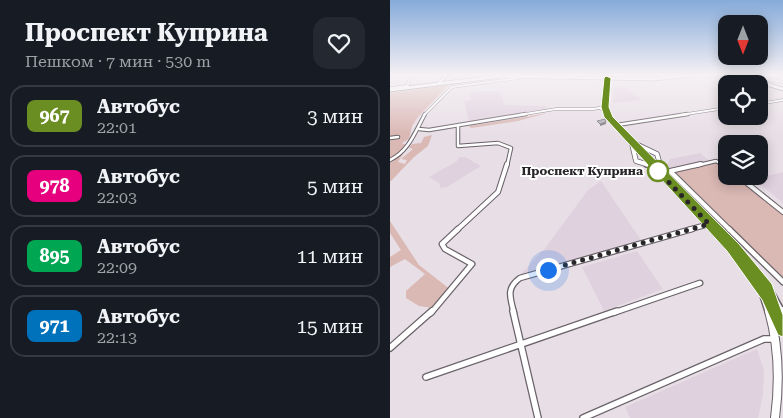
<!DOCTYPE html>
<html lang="ru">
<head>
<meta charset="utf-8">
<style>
	body { margin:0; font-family:"Roboto Serif",serif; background:#242831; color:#f1f3f6; height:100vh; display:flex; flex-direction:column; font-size:19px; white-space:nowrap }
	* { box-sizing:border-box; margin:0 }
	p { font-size:16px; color:#9ea1a6 }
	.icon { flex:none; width:28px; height:28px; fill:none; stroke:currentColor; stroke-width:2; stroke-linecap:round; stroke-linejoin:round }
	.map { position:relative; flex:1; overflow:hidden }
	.panel { display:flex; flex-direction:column; background:#171b24; width:390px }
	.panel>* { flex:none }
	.badge { padding:0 10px; border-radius:8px; font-size:18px; line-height:32px }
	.needle { width:32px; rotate:180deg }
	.fabs { position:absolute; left:328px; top:15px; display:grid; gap:10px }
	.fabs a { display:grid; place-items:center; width:50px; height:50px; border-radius:10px; background:#171b24; box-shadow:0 2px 12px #0003; font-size:25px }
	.you { position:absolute; width:25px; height:25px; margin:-12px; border:4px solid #fff; border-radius:50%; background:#1a73e8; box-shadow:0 0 0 8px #1a73e833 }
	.map>.badge { position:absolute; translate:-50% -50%; box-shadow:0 0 0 2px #fff }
	.round { display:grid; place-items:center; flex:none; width:52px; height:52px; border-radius:15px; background:#242831 }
	.headline { display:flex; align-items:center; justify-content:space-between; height:85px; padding:0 25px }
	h1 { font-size:24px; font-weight:700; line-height:38px }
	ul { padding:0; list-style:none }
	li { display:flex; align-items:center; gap:15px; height:62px; margin:0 10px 8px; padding:0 15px; border:2px solid #363941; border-radius:15px }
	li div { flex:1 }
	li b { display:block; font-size:19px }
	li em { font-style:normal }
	li .badge { min-width:55px; font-weight:700; text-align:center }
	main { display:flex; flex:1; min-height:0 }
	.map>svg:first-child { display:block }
	.built { fill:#e0d1de }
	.green { fill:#dab8b4 }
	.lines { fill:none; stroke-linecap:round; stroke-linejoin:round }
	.street-far4-casing { stroke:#696268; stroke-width:3 }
	.street-far3-casing { stroke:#696268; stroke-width:4.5 }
	.street-far2-casing { stroke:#696268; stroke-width:6 }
	.street-far1-casing { stroke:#696268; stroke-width:7 }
	.street-casing { stroke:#696268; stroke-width:8 }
	.secondary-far4-casing { stroke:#696268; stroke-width:4.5 }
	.secondary-far3-casing { stroke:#696268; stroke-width:5.5 }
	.secondary-far2-casing { stroke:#696268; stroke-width:8 }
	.secondary-far1-casing { stroke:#696268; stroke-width:9 }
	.secondary-casing { stroke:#696268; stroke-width:10 }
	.street-far4 { stroke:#fff; stroke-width:2 }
	.street-far3 { stroke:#fff; stroke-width:2.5 }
	.street-far2 { stroke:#fff; stroke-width:4 }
	.street-far1 { stroke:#fff; stroke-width:4.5 }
	.street { stroke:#fff; stroke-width:5.5 }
	.secondary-far4 { stroke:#fff; stroke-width:3 }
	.secondary-far3 { stroke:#fff; stroke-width:4 }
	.secondary-far2 { stroke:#fff; stroke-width:5 }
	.secondary-far1 { stroke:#fff; stroke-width:6 }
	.secondary { stroke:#fff; stroke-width:8 }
	.shaded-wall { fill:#7b797f }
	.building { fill:#b0adb6; stroke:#7b797f }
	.line { fill:#6b8e23; stroke:#fff }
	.walk { stroke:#292629; stroke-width:5; stroke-dasharray:0 9 }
	.stop-dot { fill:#fff; stroke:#6b8e23; stroke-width:2.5 }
	.labels { text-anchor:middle; stroke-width:4; stroke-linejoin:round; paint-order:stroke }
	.stop-label { font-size:12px; font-weight:bold; fill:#292629; stroke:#fff; text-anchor:end }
</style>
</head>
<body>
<main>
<section class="panel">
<div class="headline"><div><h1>Проспект Куприна</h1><p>Пешком · 7 мин · 530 m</p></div><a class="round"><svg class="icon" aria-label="heart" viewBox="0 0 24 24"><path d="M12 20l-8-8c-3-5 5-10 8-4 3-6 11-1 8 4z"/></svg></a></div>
<ul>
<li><span class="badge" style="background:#6b8e23;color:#fff">967</span><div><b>Автобус</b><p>22:01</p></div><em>3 мин</em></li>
<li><span class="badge" style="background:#e6007e;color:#fff">978</span><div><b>Автобус</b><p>22:03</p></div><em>5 мин</em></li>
<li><span class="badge" style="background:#00a651;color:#fff">895</span><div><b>Автобус</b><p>22:09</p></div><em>11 мин</em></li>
<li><span class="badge" style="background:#0072bc;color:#fff">971</span><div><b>Автобус</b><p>22:13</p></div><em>15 мин</em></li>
</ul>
</section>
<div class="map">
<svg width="393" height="418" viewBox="0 0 393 418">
	<rect width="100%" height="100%" fill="#e8dfe6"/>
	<path class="built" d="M234,86L251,99L252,100L223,103L224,87Z
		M90,91H109L115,105L156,106L158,109L79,122L74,101L81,100L79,92Z
		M310,153L320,161L280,169L276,166L280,159Z
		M69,157H75L91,166L57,187L50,188V184L39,177L67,161Z
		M393,172V203L364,179Z
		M211,181L251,240L131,274L156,247L198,190Z
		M247,251L273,289L214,311L192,267Z
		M367,349L374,371L373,395L368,418H240L235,407Z"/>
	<path class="green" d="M59,85L28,117L22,126L19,139L12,143L18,146L8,162L15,164L17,160L11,159L23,149L19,148L22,144L31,143L34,137L42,135L38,146L24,157L0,182V93Z
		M158,113L128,121L81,128L79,126Z
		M328,159L336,165V176H350L393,210V286L277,170Z
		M0,221L29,265L61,290L43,308L29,306L16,298V291L35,274L15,259L0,267V257L11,250L0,233Z"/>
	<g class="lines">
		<g class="street-far4-casing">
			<path id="street-far4" d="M242,79L252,75
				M376,79L393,82
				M17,87L21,75
				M0,88L17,86
				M369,104L393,100
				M34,115L62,87L129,78
				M129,115L166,109H204L217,106L211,109H217
				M290,115L336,108"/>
		</g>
		<g class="street-far3-casing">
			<path id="street-far3" d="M68,125V146L108,143L121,148L117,166
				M227,125L298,114
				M29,129L39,130L136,114
				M0,138L8,137
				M0,160C19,151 25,132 35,114
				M305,166L326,161L335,166"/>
		</g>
		<g class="street-far2-casing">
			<path id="street-far2" d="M311,164L280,171L340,230
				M333,164L336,166
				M348,176L393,212
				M67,230L108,192L117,164
				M298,230L319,224"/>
		</g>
		<g class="street-far1-casing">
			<path id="street-far1" d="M339,229L393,282
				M41,313L82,264L55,249L52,244L68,229
				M124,313C120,297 116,288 130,278L302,229
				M223,313L310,283"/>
		</g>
		<g class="street-casing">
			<path id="street" d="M123,311L148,418
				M0,348L42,311
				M36,377L227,311
				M193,418L374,339H386"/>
		</g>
		<g class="secondary-far4-casing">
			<path id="secondary-far4" d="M347,75L393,89
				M216,78L214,107L217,115
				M48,84L57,75
				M0,90L111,76L264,79L302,75"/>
		</g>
		<g class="secondary-far3-casing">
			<path id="secondary-far3" d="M216,114L264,166
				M242,144L246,161L259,165L269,161L267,154L244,143"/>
		</g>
		<g class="secondary-far2-casing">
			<path id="secondary-far2" d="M257,164H261
				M262,164L324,230"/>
		</g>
		<g class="secondary-far1-casing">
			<path id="secondary-far1" d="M323,229C346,254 370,281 385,313
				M340,242L378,288L392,313
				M373,294L379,313"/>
		</g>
		<g class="secondary-casing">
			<path id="secondary" d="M379,311C389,347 390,381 385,418
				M384,311L393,330
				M391,311L393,315"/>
		</g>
		<use href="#street-far4" class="street-far4"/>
		<use href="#street-far3" class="street-far3"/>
		<use href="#street-far2" class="street-far2"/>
		<use href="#street-far1" class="street-far1"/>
		<use href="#street" class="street"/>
		<use href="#secondary-far4" class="secondary-far4"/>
		<use href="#secondary-far3" class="secondary-far3"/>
		<use href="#secondary-far2" class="secondary-far2"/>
		<use href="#secondary-far1" class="secondary-far1"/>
		<use href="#secondary" class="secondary"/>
	</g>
	<path class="shaded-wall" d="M216,122V124L210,126V124Z"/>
	<path class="building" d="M215,119L216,122L210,124L207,121Z"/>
	<linearGradient id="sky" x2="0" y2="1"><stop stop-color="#86abda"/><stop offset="0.56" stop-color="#f5f1f4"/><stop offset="1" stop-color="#f5f1f4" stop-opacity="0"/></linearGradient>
	<rect width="393" height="134" fill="url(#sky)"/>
	<path class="line" d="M216,76L221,78L219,107L223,117L349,244L382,284L393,315V337L388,335L372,300L337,251L214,117L211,107L214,78Z"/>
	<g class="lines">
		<path class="walk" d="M158,270L319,224L268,171"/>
	</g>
	<circle class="stop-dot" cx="268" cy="171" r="10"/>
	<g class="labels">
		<g class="stop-label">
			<text x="253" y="175">Проспект Куприна</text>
		</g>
	</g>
</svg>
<div class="fabs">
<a><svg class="needle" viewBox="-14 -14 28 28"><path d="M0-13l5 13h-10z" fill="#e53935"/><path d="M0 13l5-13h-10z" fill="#9ea1a6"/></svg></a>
<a><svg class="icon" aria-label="locate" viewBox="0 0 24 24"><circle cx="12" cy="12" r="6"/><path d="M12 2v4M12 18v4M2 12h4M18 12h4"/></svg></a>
<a><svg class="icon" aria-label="layers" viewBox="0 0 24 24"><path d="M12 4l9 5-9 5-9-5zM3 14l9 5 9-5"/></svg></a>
</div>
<div class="you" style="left:158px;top:270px"></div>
</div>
</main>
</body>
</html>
